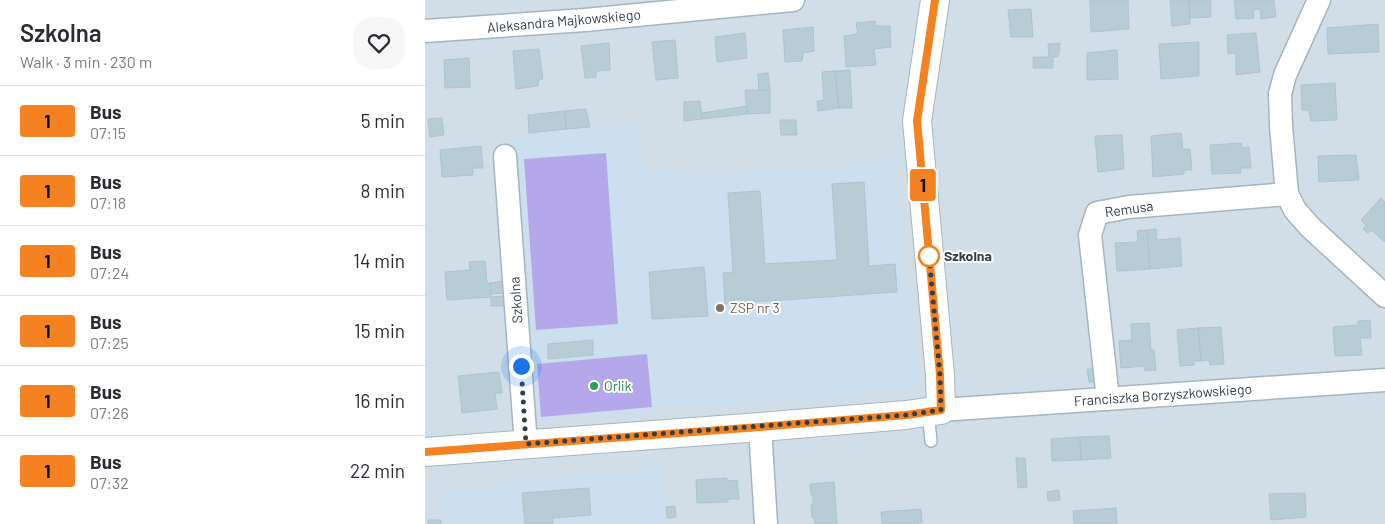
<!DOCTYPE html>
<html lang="en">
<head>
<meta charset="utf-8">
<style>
	body { margin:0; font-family:Barlow,sans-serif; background:#f7f7f7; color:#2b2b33; height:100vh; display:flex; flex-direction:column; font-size:19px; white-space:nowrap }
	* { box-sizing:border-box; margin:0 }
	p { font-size:16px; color:#7c7c81 }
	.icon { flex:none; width:28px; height:28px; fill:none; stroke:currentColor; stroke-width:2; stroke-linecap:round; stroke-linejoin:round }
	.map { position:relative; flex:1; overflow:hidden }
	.sheet { display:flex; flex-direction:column; background:#fff; width:425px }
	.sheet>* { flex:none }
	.badge { padding:0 10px; border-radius:4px; font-size:18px; line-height:32px }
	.you { position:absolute; width:25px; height:25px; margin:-12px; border:4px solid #fff; border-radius:50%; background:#1a73e8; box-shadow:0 0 0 8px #1a73e833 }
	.map>.badge { position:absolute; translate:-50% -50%; box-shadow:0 0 0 2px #fff }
	.round { display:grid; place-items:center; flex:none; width:52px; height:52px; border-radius:20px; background:#f7f7f7 }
	.summary { display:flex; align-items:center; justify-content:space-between; height:85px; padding:0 20px }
	h1 { font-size:24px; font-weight:600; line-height:38px }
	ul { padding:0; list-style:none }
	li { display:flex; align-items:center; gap:15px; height:70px; padding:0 20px; border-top:1px solid #e1e1e2 }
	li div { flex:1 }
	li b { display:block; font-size:19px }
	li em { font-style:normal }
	li .badge { min-width:55px; font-weight:700; text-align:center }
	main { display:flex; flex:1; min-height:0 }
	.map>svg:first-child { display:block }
	.residential { fill:#d1dee8 }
	.education { fill:#ccdfee }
	.green { fill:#b4a8eb }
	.building { fill:#b8ccd6; stroke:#abc4d1 }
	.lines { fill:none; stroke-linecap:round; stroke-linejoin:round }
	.service-casing { stroke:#a5b5bf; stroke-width:14 }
	.minor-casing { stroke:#a5b5bf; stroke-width:25 }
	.tertiary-casing { stroke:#a5b5bf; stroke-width:30 }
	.service { stroke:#fff; stroke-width:11 }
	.minor { stroke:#fff; stroke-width:22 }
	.tertiary { stroke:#fff; stroke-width:28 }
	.line-casing { stroke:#fff; stroke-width:11 }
	.line { stroke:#f58220; stroke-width:8 }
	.walk { stroke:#333f46; stroke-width:5; stroke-dasharray:0 9 }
	.stop-dot { fill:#fff; stroke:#f58220; stroke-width:2.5 }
	.education-dot { fill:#8d6e63; stroke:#fff; stroke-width:2 }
	.leisure-dot { fill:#2e9e5b; stroke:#fff; stroke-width:2 }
	.labels { text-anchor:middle; stroke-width:4; stroke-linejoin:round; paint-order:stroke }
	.street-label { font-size:14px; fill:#333f46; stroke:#fff }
	.stop-label { font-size:14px; font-weight:bold; fill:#333f46; stroke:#fff; text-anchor:start }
	.education-label { font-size:14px; fill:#785e54; stroke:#fff; text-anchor:start }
	.leisure-label { font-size:14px; fill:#27864d; stroke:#fff; text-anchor:start }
</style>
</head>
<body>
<main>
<section class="sheet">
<div class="summary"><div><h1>Szkolna</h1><p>Walk · 3 min · 230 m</p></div><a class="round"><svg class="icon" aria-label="heart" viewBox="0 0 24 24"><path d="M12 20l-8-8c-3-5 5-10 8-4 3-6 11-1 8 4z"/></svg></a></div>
<ul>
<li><span class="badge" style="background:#f58220;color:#111">1</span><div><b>Bus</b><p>07:15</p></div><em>5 min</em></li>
<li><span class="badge" style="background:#f58220;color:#111">1</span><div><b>Bus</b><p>07:18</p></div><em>8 min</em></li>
<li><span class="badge" style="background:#f58220;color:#111">1</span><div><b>Bus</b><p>07:24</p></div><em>14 min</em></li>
<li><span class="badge" style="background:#f58220;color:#111">1</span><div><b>Bus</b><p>07:25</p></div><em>15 min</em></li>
<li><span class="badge" style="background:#f58220;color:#111">1</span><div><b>Bus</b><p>07:26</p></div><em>16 min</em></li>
<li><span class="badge" style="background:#f58220;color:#111">1</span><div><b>Bus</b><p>07:32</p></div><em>22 min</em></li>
</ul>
</section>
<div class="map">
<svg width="960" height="524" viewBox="0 0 960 524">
	<rect width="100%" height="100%" fill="#e3edf3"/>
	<path class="residential" d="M0,0H960V524H0Z"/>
	<path class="education" d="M216,124L219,171L295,174L375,169L469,161L494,383L493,388L489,391L113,419L89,134L165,127Z
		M237,466L243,524H19L18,490Z"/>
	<path class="green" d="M181,153L193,324L111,330L99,159Z
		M222,354L227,407L116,417L112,364Z"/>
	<path class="building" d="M665,0H703L704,29L666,32Z
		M745,0H764L765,24L747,26Z
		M764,0H786V17L765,18Z
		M809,0H849L851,17L836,19L835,9L828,10L829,18L811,19Z
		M606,9L608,37H586L583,10Z
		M450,21L451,26H465L466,47L449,49L451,65L421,67L419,36L433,34L431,23Z
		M953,24L954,52L903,54L902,28Z
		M388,27L389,51L378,53L377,61L360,62L358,30Z
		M320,33L322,58L292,62L290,37Z
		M831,33L835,72L811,75V53L803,54L802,35Z
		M250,40L253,78L231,80L227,42Z
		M774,42V76L736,79L734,44Z
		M184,43L185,70L171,71V77L160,78L156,46Z
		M635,43L634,54L632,57H628V68H608V57H624L623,44Z
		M114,49L118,79H114L113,86L91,89L88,51Z
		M692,50L693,79L662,80V53Z
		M44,58L45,87L20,88L19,60Z
		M425,70L427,108H414L410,71Z
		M410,71L414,108L393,111L392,101L399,100L397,72Z
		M343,73L345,90H334L333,74Z
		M910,83L912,120L886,121L884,110H877L876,85Z
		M320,90H345V113L322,114Z
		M275,101L277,119L259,121V102Z
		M322,106V114L277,119V113Z
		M161,109L165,127L141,129L140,111Z
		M140,111L141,129L104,133L103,115Z
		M17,118L19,135L5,137L3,119Z
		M355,120H371L372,135H356Z
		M756,133L758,149H765L767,170H759V174L728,177L726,136Z
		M697,135L699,169L673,172L670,136Z
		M816,143L817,148L824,147L826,168H815L816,173L787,174L785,145Z
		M56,146L58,168H48V175L17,177L15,150Z
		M931,155L934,180L894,182L893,156Z
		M439,182L444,266L470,264L472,292L300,304L298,273L308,272L303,193L335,191L340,264L412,260L407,184Z
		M956,198L960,202V242L946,230L943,233L938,229L941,225L936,220Z
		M731,229L732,240L755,238L757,266L725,269L722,230Z
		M722,230L725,269L692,271L690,243L713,242L712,231Z
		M60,261L62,283H65L66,297L22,300L20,272L45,270L44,262Z
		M279,267L283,316L227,319L224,272Z
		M79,281L80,293L66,294L65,283Z
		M79,296L80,306H66V297Z
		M945,320L946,338H935L937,355L910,356L908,327L933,325V321Z
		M724,323L726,350H729L731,370L720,371L719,366L696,368L694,341L707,340L706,324Z
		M796,327L799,364L785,365L784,360L776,361L773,328Z
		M773,328L776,361H769V365L755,366L752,330Z
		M168,340V355L123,359V344Z
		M662,369H670L671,382H664Z
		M74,372L77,393H70L72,409L37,413L33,376Z
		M684,436L686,458L656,460L655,437Z
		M655,437L656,460L627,461L626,439Z
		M591,458H600L602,487L593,488Z
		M302,478V481L312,480L314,499H303V502L272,503L271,480Z
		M409,482L412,524H390L389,517L387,518L386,504H388V495H386L385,484Z
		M164,488L166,515L127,518L128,524H100L97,493Z
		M634,490L635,500L623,501L622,492Z
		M880,493L881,517L846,520L844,494Z
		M250,506L251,517L242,518L241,507Z
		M691,508L692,524H649L648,511Z
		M496,509L497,522L493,523V524H457L456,512Z
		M3,520H16V524H3Z"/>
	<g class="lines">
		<g class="service-casing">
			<path id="service" d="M503,412L506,441"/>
		</g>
		<g class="minor-casing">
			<path id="minor" d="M894,0L860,75L855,94L856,126L862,194L870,210L885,227L960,296
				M0,31L160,20L368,0
				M80,156L101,445
				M683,399L665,235L672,213L704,207L862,194
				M516,410L960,380
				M335,427L341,524"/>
		</g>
		<g class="tertiary-casing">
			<path id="tertiary" d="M0,452L335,427L481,415L516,410L515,375L492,121L510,0"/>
		</g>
		<use href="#service" class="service"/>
		<use href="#minor" class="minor"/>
		<use href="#tertiary" class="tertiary"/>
	</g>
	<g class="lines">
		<g class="line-casing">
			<path id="line" d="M0,452L335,427L481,415L516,410L515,375L492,121L510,0"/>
		</g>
		<use href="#line" class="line"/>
		<path class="walk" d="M96,366L101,444L426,419L481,415L516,410L515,375L504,256"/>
	</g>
	<circle class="stop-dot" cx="504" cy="256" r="10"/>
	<circle class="education-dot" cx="295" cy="308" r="5"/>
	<circle class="leisure-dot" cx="169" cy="386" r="5"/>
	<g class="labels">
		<g class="street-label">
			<text transform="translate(139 21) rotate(-5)" y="5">Aleksandra Majkowskiego</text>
			<text transform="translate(704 209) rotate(-8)" y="5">Remusa</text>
			<text transform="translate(91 300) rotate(-94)" y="5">Szkolna</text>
			<text transform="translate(738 395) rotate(-4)" y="5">Franciszka Borzyszkowskiego</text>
		</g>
		<g class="stop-label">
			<text x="519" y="261">Szkolna</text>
		</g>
		<g class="education-label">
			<text x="305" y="313">ZSP nr 3</text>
		</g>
		<g class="leisure-label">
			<text x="179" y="391">Orlik</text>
		</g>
	</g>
</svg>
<div class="you" style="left:96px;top:366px"></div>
<b class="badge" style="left:498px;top:185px;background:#f58220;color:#111">1</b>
</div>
</main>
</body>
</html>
